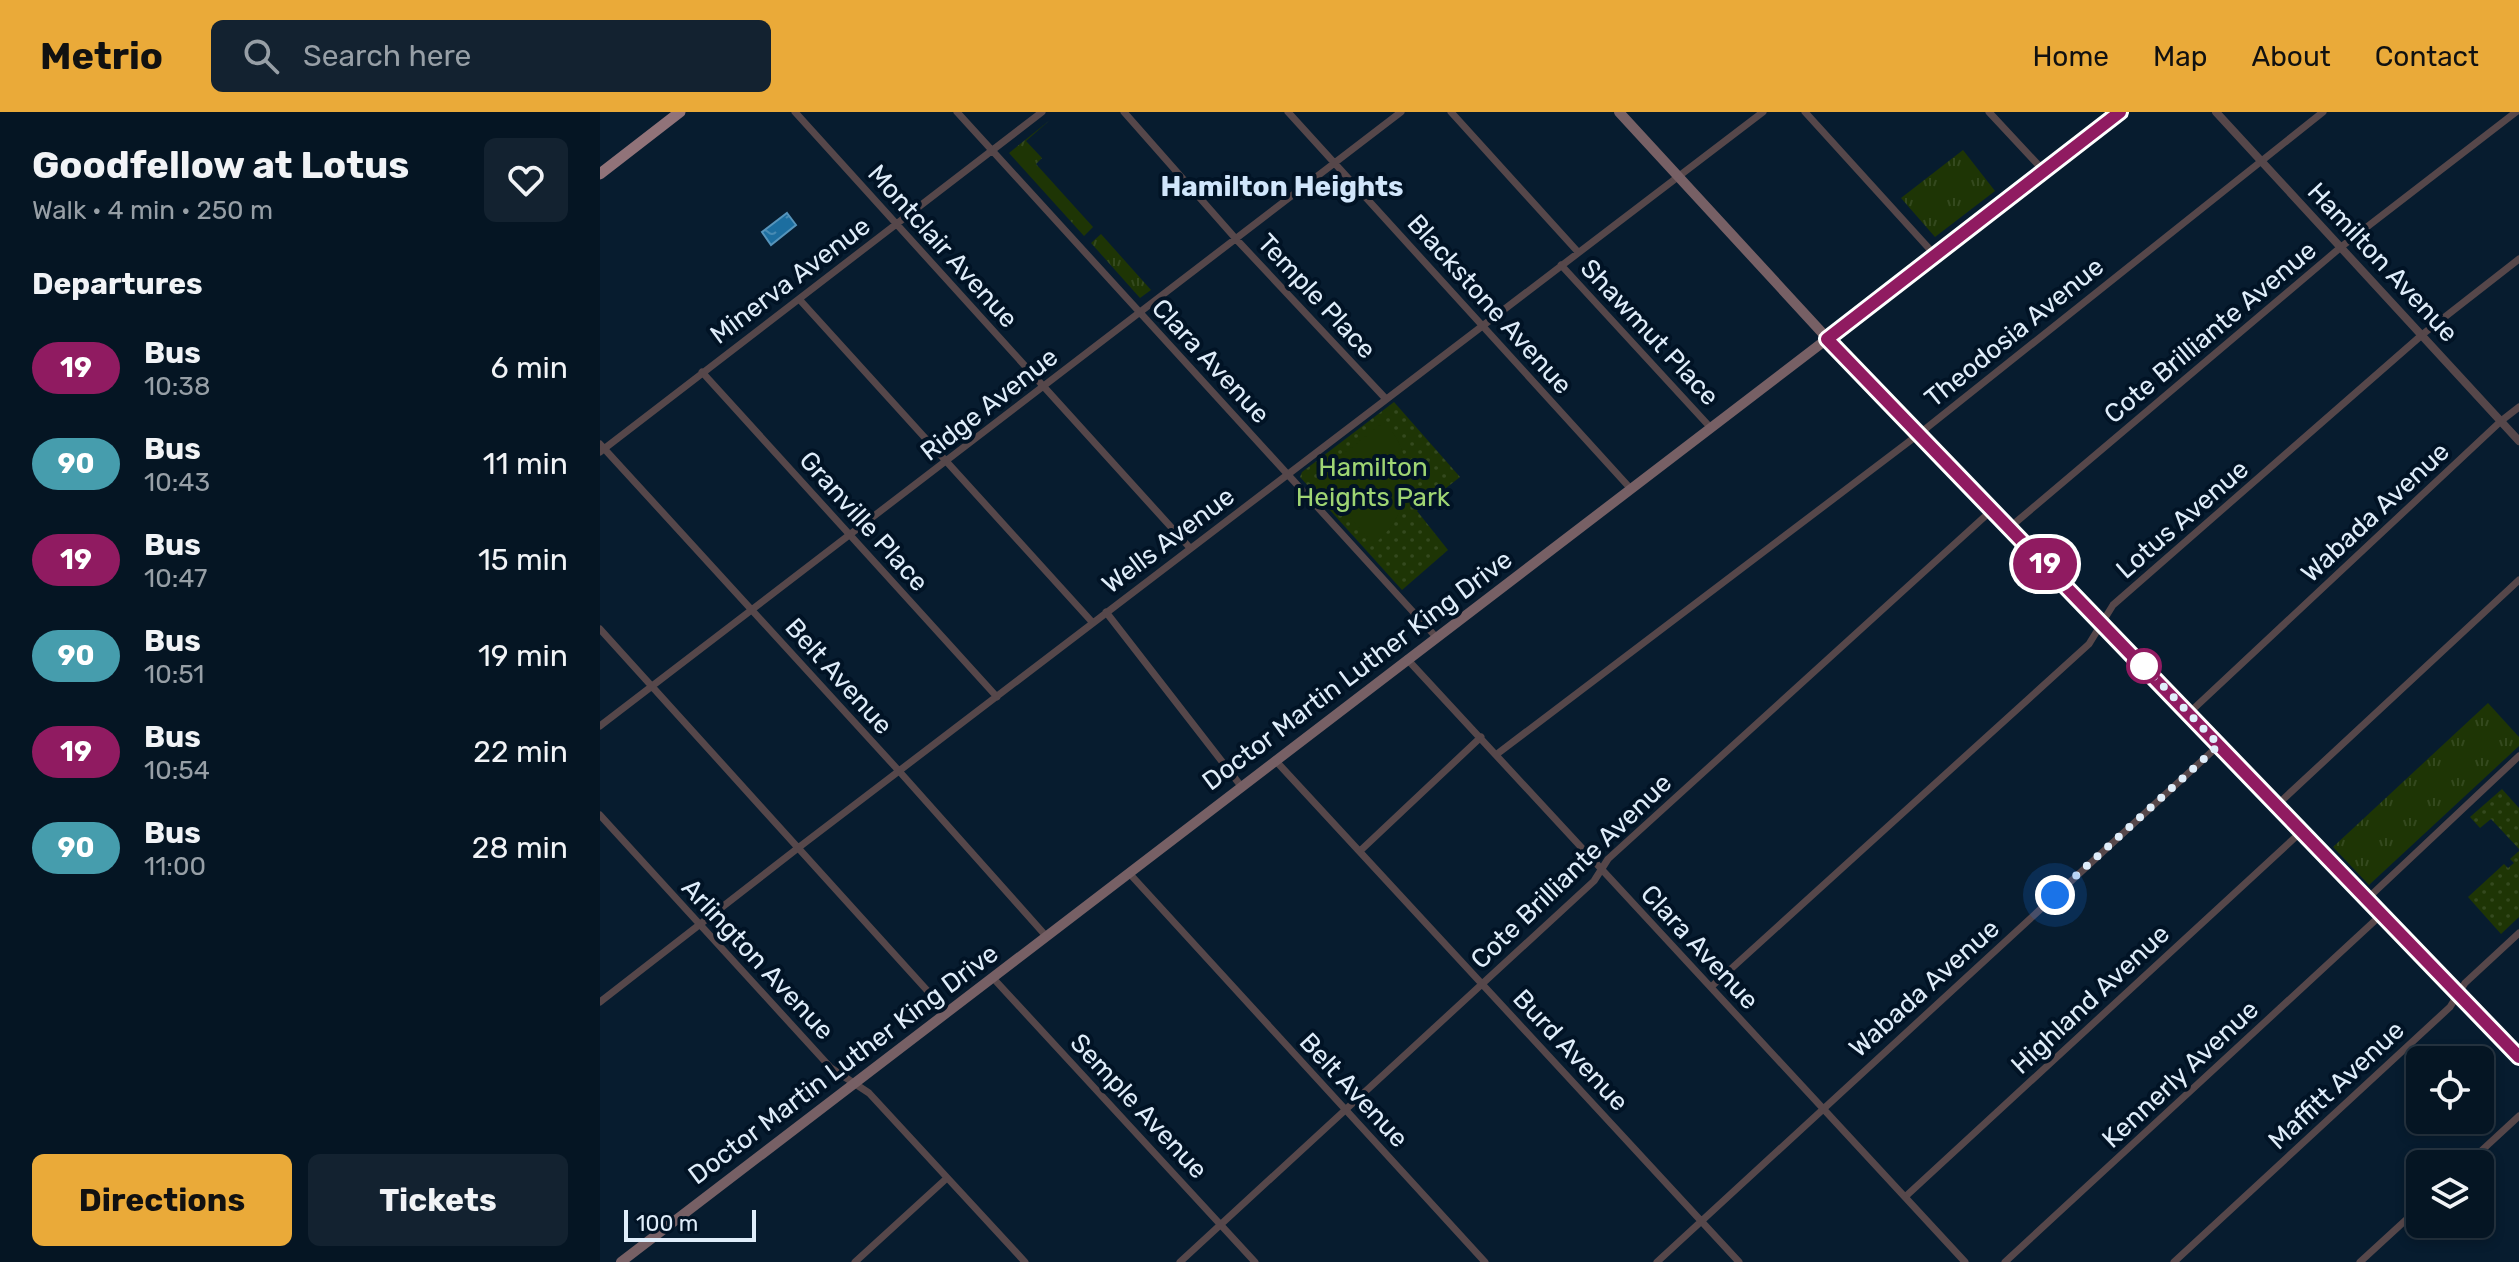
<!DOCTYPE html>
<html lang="en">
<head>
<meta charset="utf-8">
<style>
	body { margin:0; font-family:Rubik,sans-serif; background:#132230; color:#f1f3f6; height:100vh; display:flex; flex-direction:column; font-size:30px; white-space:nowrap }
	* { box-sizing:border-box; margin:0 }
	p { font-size:26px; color:#979fa6 }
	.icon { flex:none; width:44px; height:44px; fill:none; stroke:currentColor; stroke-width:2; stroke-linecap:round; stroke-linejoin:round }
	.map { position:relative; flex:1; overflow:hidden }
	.side { display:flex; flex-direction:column; background:#051523; width:600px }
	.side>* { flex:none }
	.badge { padding:0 16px; border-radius:26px; font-size:28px; line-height:52px }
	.fabs { position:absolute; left:1806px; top:934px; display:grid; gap:16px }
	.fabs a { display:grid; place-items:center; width:88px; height:88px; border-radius:12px; background:#051523; box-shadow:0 4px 12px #0003,0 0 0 2px #263441; font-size:40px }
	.scale { position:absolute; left:24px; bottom:20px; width:132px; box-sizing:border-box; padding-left:8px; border:4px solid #dfedfa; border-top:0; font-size:22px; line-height:28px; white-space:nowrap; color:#dfedfa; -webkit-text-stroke:6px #011325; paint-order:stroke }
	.you { position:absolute; width:40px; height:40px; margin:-20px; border:6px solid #fff; border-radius:50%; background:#1a73e8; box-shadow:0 0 0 12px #1a73e833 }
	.map>.badge { position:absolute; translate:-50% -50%; box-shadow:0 0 0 4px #fff }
	h2 { padding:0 32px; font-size:30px; line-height:72px }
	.round { display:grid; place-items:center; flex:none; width:84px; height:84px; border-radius:12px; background:#132230 }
	.summary { display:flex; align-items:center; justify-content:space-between; height:136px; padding:0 32px }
	h1 { font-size:38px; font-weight:700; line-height:60px }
	.primary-button { display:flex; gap:16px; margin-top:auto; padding:16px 32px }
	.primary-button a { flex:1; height:92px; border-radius:12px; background:#eaaa39; color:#111; font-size:32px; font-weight:700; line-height:92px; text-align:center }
	.primary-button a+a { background:#132230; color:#f1f3f6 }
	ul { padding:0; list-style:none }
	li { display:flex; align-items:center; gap:24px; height:96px; padding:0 32px }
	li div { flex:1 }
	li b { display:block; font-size:30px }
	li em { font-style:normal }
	li .badge { min-width:88px; font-weight:700; text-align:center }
	header { display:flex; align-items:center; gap:48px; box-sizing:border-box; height:112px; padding:0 40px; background:#eaaa39; color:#111 }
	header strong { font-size:38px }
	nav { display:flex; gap:44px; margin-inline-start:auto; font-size:28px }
	.search { width:560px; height:72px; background:#132230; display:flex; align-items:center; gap:20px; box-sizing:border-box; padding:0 28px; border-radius:12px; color:#979fa6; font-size:30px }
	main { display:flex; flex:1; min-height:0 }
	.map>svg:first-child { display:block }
	.grass { fill:url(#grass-tufts) }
	.park { fill:url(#park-dots) }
	.pitch { fill:#1e3505 }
	.water { fill:url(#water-ripples); stroke:#5694bb; stroke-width:2 }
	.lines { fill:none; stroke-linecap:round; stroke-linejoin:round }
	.minor { stroke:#56474a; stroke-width:7 }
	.tertiary { stroke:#56474a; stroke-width:8 }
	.secondary { stroke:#776065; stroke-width:10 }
	.primary { stroke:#917379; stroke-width:11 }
	.line-casing { stroke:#fff; stroke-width:18 }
	.line { stroke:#901b61; stroke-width:12 }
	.walk { stroke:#dfedfa; stroke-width:8; stroke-dasharray:0 14.4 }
	.stop-dot { fill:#fff; stroke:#901b61; stroke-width:4 }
	.labels { text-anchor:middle; stroke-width:8; stroke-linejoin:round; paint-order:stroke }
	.street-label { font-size:26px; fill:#dfedfa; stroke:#011325 }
	.park-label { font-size:26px; fill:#9fd573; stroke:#011325 }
	.neighbourhood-label { font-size:28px; font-weight:bold; fill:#d1e6fb; stroke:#011325 }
</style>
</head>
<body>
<header>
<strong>Metrio</strong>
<div class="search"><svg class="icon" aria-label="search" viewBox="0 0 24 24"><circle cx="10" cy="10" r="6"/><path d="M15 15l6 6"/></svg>Search here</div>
<nav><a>Home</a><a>Map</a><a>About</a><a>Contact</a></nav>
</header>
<main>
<section class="side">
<div class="summary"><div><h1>Goodfellow at Lotus</h1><p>Walk · 4 min · 250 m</p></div><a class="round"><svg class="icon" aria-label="heart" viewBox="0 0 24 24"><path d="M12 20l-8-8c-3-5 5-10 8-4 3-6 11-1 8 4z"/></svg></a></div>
<h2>Departures</h2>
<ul>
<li><span class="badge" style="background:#901b61;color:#fff">19</span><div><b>Bus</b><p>10:38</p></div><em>6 min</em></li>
<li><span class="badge" style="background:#469dad;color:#fff">90</span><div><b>Bus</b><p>10:43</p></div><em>11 min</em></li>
<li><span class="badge" style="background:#901b61;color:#fff">19</span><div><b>Bus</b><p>10:47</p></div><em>15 min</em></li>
<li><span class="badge" style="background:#469dad;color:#fff">90</span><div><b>Bus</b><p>10:51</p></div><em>19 min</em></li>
<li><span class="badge" style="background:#901b61;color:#fff">19</span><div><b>Bus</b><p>10:54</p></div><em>22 min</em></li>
<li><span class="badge" style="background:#469dad;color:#fff">90</span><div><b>Bus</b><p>11:00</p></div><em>28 min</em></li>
</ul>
<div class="primary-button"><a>Directions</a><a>Tickets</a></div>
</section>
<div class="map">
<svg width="1919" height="1150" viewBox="0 0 1919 1150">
	<defs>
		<pattern id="grass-tufts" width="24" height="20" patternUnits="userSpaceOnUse" patternTransform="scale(2)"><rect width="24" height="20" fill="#1e3505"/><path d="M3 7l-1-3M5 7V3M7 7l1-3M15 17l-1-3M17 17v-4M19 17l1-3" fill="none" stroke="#34491e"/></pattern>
		<pattern id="park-dots" width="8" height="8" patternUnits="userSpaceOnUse" patternTransform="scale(2)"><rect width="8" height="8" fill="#1e3505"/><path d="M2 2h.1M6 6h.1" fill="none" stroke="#34491e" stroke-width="1.8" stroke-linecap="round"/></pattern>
		<pattern id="water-ripples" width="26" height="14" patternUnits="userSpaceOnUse" patternTransform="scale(2)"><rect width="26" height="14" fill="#1c6ea0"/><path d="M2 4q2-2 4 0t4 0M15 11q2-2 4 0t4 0" fill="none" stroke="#478ab3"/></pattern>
	</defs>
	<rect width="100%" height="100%" fill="#071c2f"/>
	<path class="grass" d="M450,8L426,29L442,46L436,52L493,115L484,124L409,41Z
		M1363,38L1395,79L1335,125L1301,86Z
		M501,122L551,178L540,186L491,131Z
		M1888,591L1919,625V634L1769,773L1733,735Z"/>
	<path class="park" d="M794,290L860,365L817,399L848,438L802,478L700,365L702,360Z
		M1902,677L1919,696V737L1891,707L1880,716L1870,705Z
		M1919,739V805L1901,822L1868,785L1904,752L1908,756L1914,751L1910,747Z"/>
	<path class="pitch" d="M784,310C819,345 812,403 774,432L717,369L719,361Z"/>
	<path class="water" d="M187,101L196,113L171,133L162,120Z"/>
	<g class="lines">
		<path class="minor" d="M195,0L590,436
			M357,0L836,525
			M524,0L636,127L786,287
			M688,0L1030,376
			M851,0L978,140
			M1205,0L1335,143
			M1389,0L1443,58
			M961,153L1110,315
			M199,187L493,511
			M102,260L397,585
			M0,332L299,659L446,824
			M0,340L442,0
			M1409,416L1741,135L1916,0
			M506,500L641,674
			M0,517L334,886
			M807,547L1365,1150
			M1589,601L1901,309L1919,295
			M0,614L801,0
			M897,642L1319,322L1723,0
			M675,648L1139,1150
			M1677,693L1919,468
			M0,703L231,956L269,981L425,1150
			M760,739L881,625
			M529,761L885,1150
			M1767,787L1919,644
			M393,866L655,1150
			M1111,875L1489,532L1513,493L1823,222L1919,147
			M0,890L198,736L1163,0
			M1867,1052L1919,1004
			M1305,1085L1702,719
			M255,1150L347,1066
			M580,1150L994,769L1008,747L1392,398
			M1057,1150L1619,633
			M1405,1150L1781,803
			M1574,1150L1850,895L1865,871L1919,821
			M1760,1150L1820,1095"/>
		<path class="tertiary" d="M1616,0L1919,329"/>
		<path class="secondary" d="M1019,0L1273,276L1501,509L1919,945
			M21,1150L1227,227L1520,0"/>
		<path class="primary" d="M0,62L80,0"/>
	</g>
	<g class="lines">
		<g class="line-casing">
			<path id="line" d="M1520,0L1227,227L1919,945"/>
		</g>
		<use href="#line" class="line"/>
		<path class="walk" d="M1455,783L1619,633L1544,554"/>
	</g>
	<circle class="stop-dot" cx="1544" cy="554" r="16"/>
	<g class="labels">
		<g class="street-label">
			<text transform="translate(343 134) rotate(48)" y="9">Montclair Avenue</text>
			<text transform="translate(1783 150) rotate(47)" y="9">Hamilton Avenue</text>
			<text transform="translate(190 168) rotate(-37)" y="9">Minerva Avenue</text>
			<text transform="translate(717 184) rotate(47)" y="9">Temple Place</text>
			<text transform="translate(890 192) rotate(48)" y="9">Blackstone Avenue</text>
			<text transform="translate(1050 220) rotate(47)" y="9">Shawmut Place</text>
			<text transform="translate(1414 220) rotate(-39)" y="9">Theodosia Avenue</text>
			<text transform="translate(1610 220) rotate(-40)" y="9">Cote Brilliante Avenue</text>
			<text transform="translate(611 249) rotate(47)" y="9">Clara Avenue</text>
			<text transform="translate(389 292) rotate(-38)" y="9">Ridge Avenue</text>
			<text transform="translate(1775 400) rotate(-43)" y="9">Wabada Avenue</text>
			<text transform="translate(1582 407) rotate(-41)" y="9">Lotus Avenue</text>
			<text transform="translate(264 409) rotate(48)" y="9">Granville Place</text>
			<text transform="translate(568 428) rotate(-37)" y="9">Wells Avenue</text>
			<text transform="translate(757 558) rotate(-37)" y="9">Doctor Martin Luther King Drive</text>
			<text transform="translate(239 564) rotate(48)" y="9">Belt Avenue</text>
			<text transform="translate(971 759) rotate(-44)" y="9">Cote Brilliante Avenue</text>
			<text transform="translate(1100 835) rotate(47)" y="9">Clara Avenue</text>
			<text transform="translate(158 847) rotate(47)" y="9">Arlington Avenue</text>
			<text transform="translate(1324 876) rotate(-42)" y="9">Wabada Avenue</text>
			<text transform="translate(1490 887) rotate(-43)" y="9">Highland Avenue</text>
			<text transform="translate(971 938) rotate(47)" y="9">Burd Avenue</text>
			<text transform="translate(243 952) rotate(-37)" y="9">Doctor Martin Luther King Drive</text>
			<text transform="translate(1580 962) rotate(-43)" y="9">Kennerly Avenue</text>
			<text transform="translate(1736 973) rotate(-43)" y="9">Maffitt Avenue</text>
			<text transform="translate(754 978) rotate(47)" y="9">Belt Avenue</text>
			<text transform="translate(539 994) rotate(47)" y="9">Semple Avenue</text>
		</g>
		<g class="park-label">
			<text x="773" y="364">Hamilton<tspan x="773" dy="30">Heights Park</tspan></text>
		</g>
		<g class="neighbourhood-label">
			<text x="682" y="84">Hamilton Heights</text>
		</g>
	</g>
</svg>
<div class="fabs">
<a><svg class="icon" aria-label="locate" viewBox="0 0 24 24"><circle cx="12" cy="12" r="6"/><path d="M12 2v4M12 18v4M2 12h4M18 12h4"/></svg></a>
<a><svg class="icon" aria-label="layers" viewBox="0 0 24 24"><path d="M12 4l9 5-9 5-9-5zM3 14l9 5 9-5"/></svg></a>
</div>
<div class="scale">100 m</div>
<div class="you" style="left:1455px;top:783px"></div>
<b class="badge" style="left:1445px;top:452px;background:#901b61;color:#fff">19</b>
</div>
</main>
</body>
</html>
